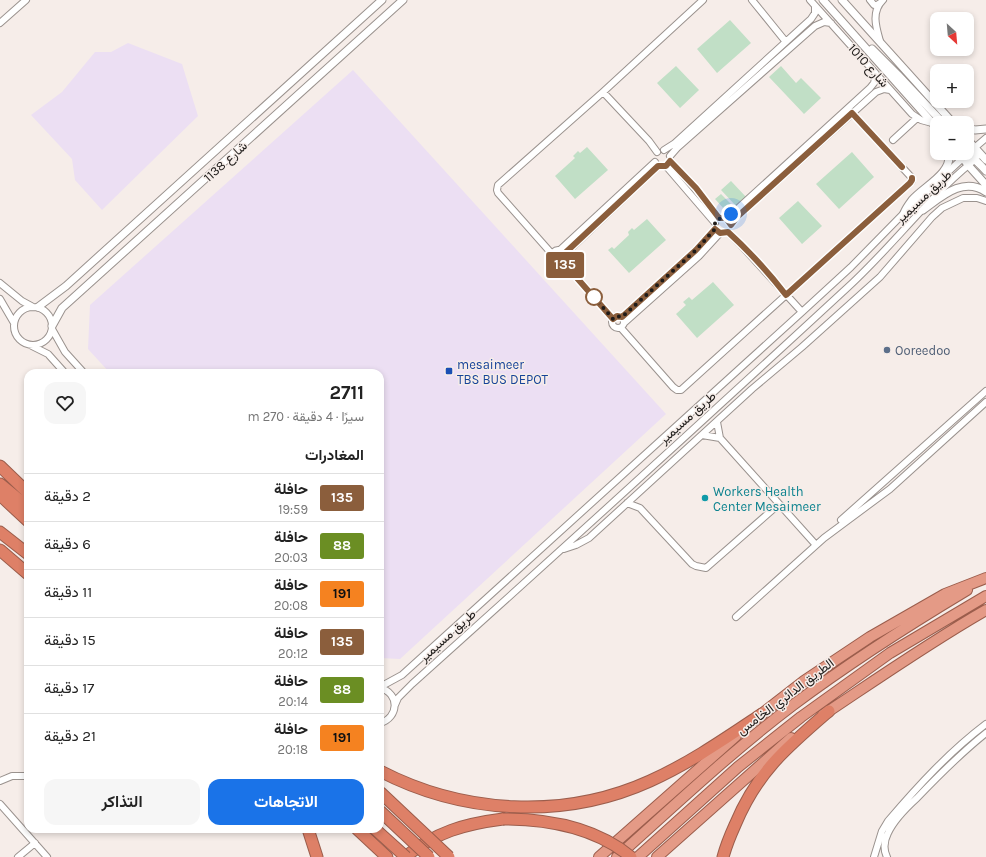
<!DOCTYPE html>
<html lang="ar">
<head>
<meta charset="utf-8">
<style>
	body { margin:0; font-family:Karla,Vazirmatn,sans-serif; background:#f6f6f6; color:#222; direction:rtl; height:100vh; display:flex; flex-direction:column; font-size:15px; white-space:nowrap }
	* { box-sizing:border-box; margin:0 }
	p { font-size:13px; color:#767676 }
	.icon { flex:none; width:22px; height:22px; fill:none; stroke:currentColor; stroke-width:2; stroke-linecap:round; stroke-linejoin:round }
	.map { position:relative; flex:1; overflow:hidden; direction:ltr }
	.details { position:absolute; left:24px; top:369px; width:360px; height:464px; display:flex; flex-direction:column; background:#fff; border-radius:12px; box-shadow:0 2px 6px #0003; direction:rtl }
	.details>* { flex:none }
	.badge { padding:0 8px; border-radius:3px; font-size:14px; line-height:26px }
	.needle { width:26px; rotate:154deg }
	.controls { position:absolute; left:930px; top:12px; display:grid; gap:8px }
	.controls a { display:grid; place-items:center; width:44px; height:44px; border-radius:8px; background:#fff; box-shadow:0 2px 6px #0003; font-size:20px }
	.you { position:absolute; width:20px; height:20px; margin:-10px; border:3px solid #fff; border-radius:50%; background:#1a73e8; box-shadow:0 0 0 6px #1a73e833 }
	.map>.badge { position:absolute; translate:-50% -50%; box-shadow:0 0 0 2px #fff }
	h2 { padding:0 20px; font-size:15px; line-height:36px }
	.round { display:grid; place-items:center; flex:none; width:42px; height:42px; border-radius:12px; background:#f6f6f6 }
	.overview { display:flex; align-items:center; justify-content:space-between; height:68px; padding:0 20px }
	h1 { font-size:19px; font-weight:700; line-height:30px }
	.primary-button { display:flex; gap:8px; margin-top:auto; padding:8px 20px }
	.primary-button a { flex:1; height:46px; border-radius:12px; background:#1a73e8; color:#fff; font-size:16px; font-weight:700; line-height:46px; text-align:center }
	.primary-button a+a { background:#f6f6f6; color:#222 }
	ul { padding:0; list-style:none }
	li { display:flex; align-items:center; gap:12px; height:48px; padding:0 20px; border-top:1px solid #e0e0e0 }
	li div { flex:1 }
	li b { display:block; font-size:15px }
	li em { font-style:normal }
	li .badge { min-width:44px; font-weight:700; text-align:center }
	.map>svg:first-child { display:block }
	.industrial { fill:#ecdff3 }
	.green { fill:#c1dfc6 }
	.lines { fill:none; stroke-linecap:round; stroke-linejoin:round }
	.minor-casing { stroke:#9a928e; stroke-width:8 }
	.tertiary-casing { stroke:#9a928e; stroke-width:9 }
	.trunk-casing { stroke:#9b5d4c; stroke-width:12 }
	.motorway-casing { stroke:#9b5d4c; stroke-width:13 }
	.minor { stroke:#fff; stroke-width:6 }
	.tertiary { stroke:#fff; stroke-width:7 }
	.trunk { stroke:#e49a86; stroke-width:10 }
	.motorway { stroke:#de8067; stroke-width:11 }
	.motorway-bridge-casing { stroke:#9b5d4c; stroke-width:13; stroke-linecap:butt }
	.motorway-bridge { stroke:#de8067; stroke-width:11 }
	.line-casing { stroke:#fff; stroke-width:9 }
	.line { stroke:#8b5e3c; stroke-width:6 }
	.walk { stroke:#1e1b19; stroke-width:4; stroke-dasharray:0 7.2 }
	.stop-dot { fill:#fff; stroke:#8b5e3c; stroke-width:2 }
	.service-dot { fill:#5c6f8a; stroke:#f6ede9; stroke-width:1.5 }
	.transit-dot { fill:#1a4fb4; stroke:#f6ede9; stroke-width:1.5 }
	.culture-dot { fill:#0f9aa8; stroke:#f6ede9; stroke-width:1.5 }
	.labels { text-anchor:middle; stroke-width:3; stroke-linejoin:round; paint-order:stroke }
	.street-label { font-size:13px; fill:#1e1b19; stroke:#f6ede9 }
	.service-label { font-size:13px; fill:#4e5e75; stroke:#f6ede9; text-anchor:start }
	.transit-label { font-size:13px; fill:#164399; stroke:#f6ede9; text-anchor:start }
	.culture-label { font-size:13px; fill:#0d838f; stroke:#f6ede9; text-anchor:start }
</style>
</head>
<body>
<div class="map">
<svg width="986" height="857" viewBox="0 0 986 857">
	<rect width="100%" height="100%" fill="#f6ede9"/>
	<path class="industrial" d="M128,43L182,64L198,116L102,210L75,180L72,159L31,115L62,92L95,52H111Z
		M353,70L666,414L400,659L380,658V373H110L88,349L90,305Z"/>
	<path class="green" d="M730,20L751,43L717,73L697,49Z
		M676,66L699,90L680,108L657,83Z
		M781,66L796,83L801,78L821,98L804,114L769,77Z
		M587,147L608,170L575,199L555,176L575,158L573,156L578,151L580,153Z
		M852,152L874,177L839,209L816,184Z
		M731,181L747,198L737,207L721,190Z
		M721,194L731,204L725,210L715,199Z
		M798,201L822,226L802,244L779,218Z
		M647,219L666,240L629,273L608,250L612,247L614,249L629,235L628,232L632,228L634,230Z
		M713,282L734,305L697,338L676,314L686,305L683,302L689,297L692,300Z"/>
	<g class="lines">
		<g class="minor-casing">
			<path id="minor" d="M752,0L786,42
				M810,0L912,114L921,120L932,123
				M870,0L874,5H877L880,3
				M0,23L26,0
				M880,41C876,27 871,12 883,0
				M603,92L649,141L657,152
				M893,140L917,118
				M664,150L675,143L811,19L815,13V6
				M972,150L986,138
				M670,156L677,148L815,26L824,22L831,23
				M670,161L696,189L719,218
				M666,166L715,223
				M725,218L734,212L870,88L874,83L876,74
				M731,225L737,217L876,92L884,89L890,90
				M728,232L741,245L802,312
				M552 256a6 6 0 1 1 12 0a6 6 0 1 1-12 0Z
				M560,250L655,162
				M552,254L498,193L497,190L498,185L603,92L703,0
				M565,254L658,166
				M562,261L613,319
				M0,283L22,301L33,307
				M0,299L14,323
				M14 326a19 19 0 1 1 38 0a19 19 0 1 1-38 0Z
				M612 322a6 6 0 1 1 12 0a6 6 0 1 1-12 0Z
				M622,317L696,250L715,229
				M624,323L699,256L720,233
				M621,328L673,387L677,390H681L910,183L912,181V178L852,113
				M52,329L65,352L84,373
				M32,346L48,354L65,373
				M717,422L720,438L816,545
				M702,435L720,438
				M627,503L640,508L692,564L696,566L706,568L779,504
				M841,520L986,391
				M564,549L576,545L589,538L752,389L802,347L880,277L932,217L942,208L963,198H977L986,201
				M736,617L824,538L890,489L986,402
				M380,687L402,675L802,312L851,267L904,213L965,156
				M380,688C400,693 399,718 380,723
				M395,705L398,698L412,684C558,553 703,421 847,288C890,249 926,200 971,163
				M0,781L12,776H28
				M0,804L47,857
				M18,857L35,843
				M874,857L882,831L888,821C918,786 949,752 986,724
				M887,857C883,849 884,841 888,833C894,820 906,808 917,798C939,775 961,753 986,733"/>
		</g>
		<g class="tertiary-casing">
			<path id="tertiary" d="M823,0L937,128
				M842,0L953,123
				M872,49L898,75L943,123
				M967,128L975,130L986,129
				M967,139L986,160
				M967,149L972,154L979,155
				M959,153L968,165L986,185
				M963,159C974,155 979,164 986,171
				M923,210C941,197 963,176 986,192
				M904,213C906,208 909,204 912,200C924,186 952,174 949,153
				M38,307L66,286L382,0
				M52,326L62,308L403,0"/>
		</g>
		<g class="trunk-casing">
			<path id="trunk" d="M823,715C877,679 930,642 986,610
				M755,719L804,681L870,637L945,594L986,578
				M599,857L736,736
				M617,857C675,805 731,752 793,705C849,663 907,626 967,590
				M638,857L738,767L801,717L890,653L986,596
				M657,857L791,738"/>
		</g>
		<g class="motorway-casing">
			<path id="motorway" d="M0,466L28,493
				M0,484L28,507
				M0,495L28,521
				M0,532L28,554
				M0,550L28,574
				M380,771C463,814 564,820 650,781C690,763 726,738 762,714
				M308,829L317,857
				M357,829L387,857
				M405,857C436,832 464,824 503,819
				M723,857C726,846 730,836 735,825C757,772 786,748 829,711"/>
		</g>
		<use href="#minor" class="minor"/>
		<use href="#tertiary" class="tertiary"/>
		<use href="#trunk" class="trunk"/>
		<use href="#motorway" class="motorway"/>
		<g class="motorway-bridge-casing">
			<path id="motorway-bridge" d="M380,792L449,857
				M380,811L429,857
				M503,819C548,819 595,827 631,857
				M375,829L406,857"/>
		</g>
		<use href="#motorway-bridge" class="motorway-bridge"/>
	</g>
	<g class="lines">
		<g class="line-casing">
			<path id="line" d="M902,167L852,113L737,217L731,225L726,218H719L696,188L670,161L666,166H658L564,254V258L562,261L613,319L617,316L622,317L696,250L715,229L720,233L728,232C749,251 768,272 786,295L910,183L912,180V178"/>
		</g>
		<use href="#line" class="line"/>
		<path class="walk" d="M594,297L613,319L617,316L622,317L696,250L715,229V223L718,219L725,218L731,214"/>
	</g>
	<circle class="stop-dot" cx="594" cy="297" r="8"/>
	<circle class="service-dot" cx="887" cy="350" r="4"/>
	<rect class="transit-dot" x="445" y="367" width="8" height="8" rx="2"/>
	<circle class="culture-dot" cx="705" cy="498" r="4"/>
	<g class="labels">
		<g class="street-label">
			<text transform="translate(869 65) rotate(48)" y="5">شارع 1010</text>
			<text transform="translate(225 161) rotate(-42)" y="5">شارع 1138</text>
			<text transform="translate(923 196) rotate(-43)" y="5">طريق مسيمير</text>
			<text transform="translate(687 417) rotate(-42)" y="5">طريق مسيمير</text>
			<text transform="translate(447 635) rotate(-42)" y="5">طريق مسيمير</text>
			<text transform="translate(785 696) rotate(-37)" y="5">الطريق الدائري الخامس</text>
		</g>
		<g class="service-label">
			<text x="895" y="355">Ooreedoo</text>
		</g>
		<g class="transit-label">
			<text x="457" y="369">mesaimeer<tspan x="457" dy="15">TBS BUS DEPOT</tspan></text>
		</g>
		<g class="culture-label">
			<text x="713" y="496">Workers Health<tspan x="713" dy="15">Center Mesaimeer</tspan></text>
		</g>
	</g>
</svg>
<div class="controls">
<a><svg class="needle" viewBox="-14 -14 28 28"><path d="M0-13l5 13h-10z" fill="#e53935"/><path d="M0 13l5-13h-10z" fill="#767676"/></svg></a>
<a>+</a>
<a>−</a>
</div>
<div class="you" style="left:731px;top:214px"></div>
<b class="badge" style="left:565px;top:265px;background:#8b5e3c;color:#fff">135</b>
<section class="details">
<div class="overview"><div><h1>2711</h1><p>سيرًا · 4 دقيقة · 270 m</p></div><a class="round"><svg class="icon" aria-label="heart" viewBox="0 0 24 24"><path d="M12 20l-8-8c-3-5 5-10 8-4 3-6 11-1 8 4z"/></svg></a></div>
<h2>المغادرات</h2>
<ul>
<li><span class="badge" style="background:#8b5e3c;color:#fff">135</span><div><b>حافلة</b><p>19:59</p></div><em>2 دقيقة</em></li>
<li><span class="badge" style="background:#6b8e23;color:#fff">88</span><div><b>حافلة</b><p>20:03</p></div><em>6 دقيقة</em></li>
<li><span class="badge" style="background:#f58220;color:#111">191</span><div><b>حافلة</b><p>20:08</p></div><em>11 دقيقة</em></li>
<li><span class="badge" style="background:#8b5e3c;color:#fff">135</span><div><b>حافلة</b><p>20:12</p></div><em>15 دقيقة</em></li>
<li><span class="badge" style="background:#6b8e23;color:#fff">88</span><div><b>حافلة</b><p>20:14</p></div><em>17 دقيقة</em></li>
<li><span class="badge" style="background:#f58220;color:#111">191</span><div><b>حافلة</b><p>20:18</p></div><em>21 دقيقة</em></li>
</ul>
<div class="primary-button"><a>الاتجاهات</a><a>التذاكر</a></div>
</section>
</div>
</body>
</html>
